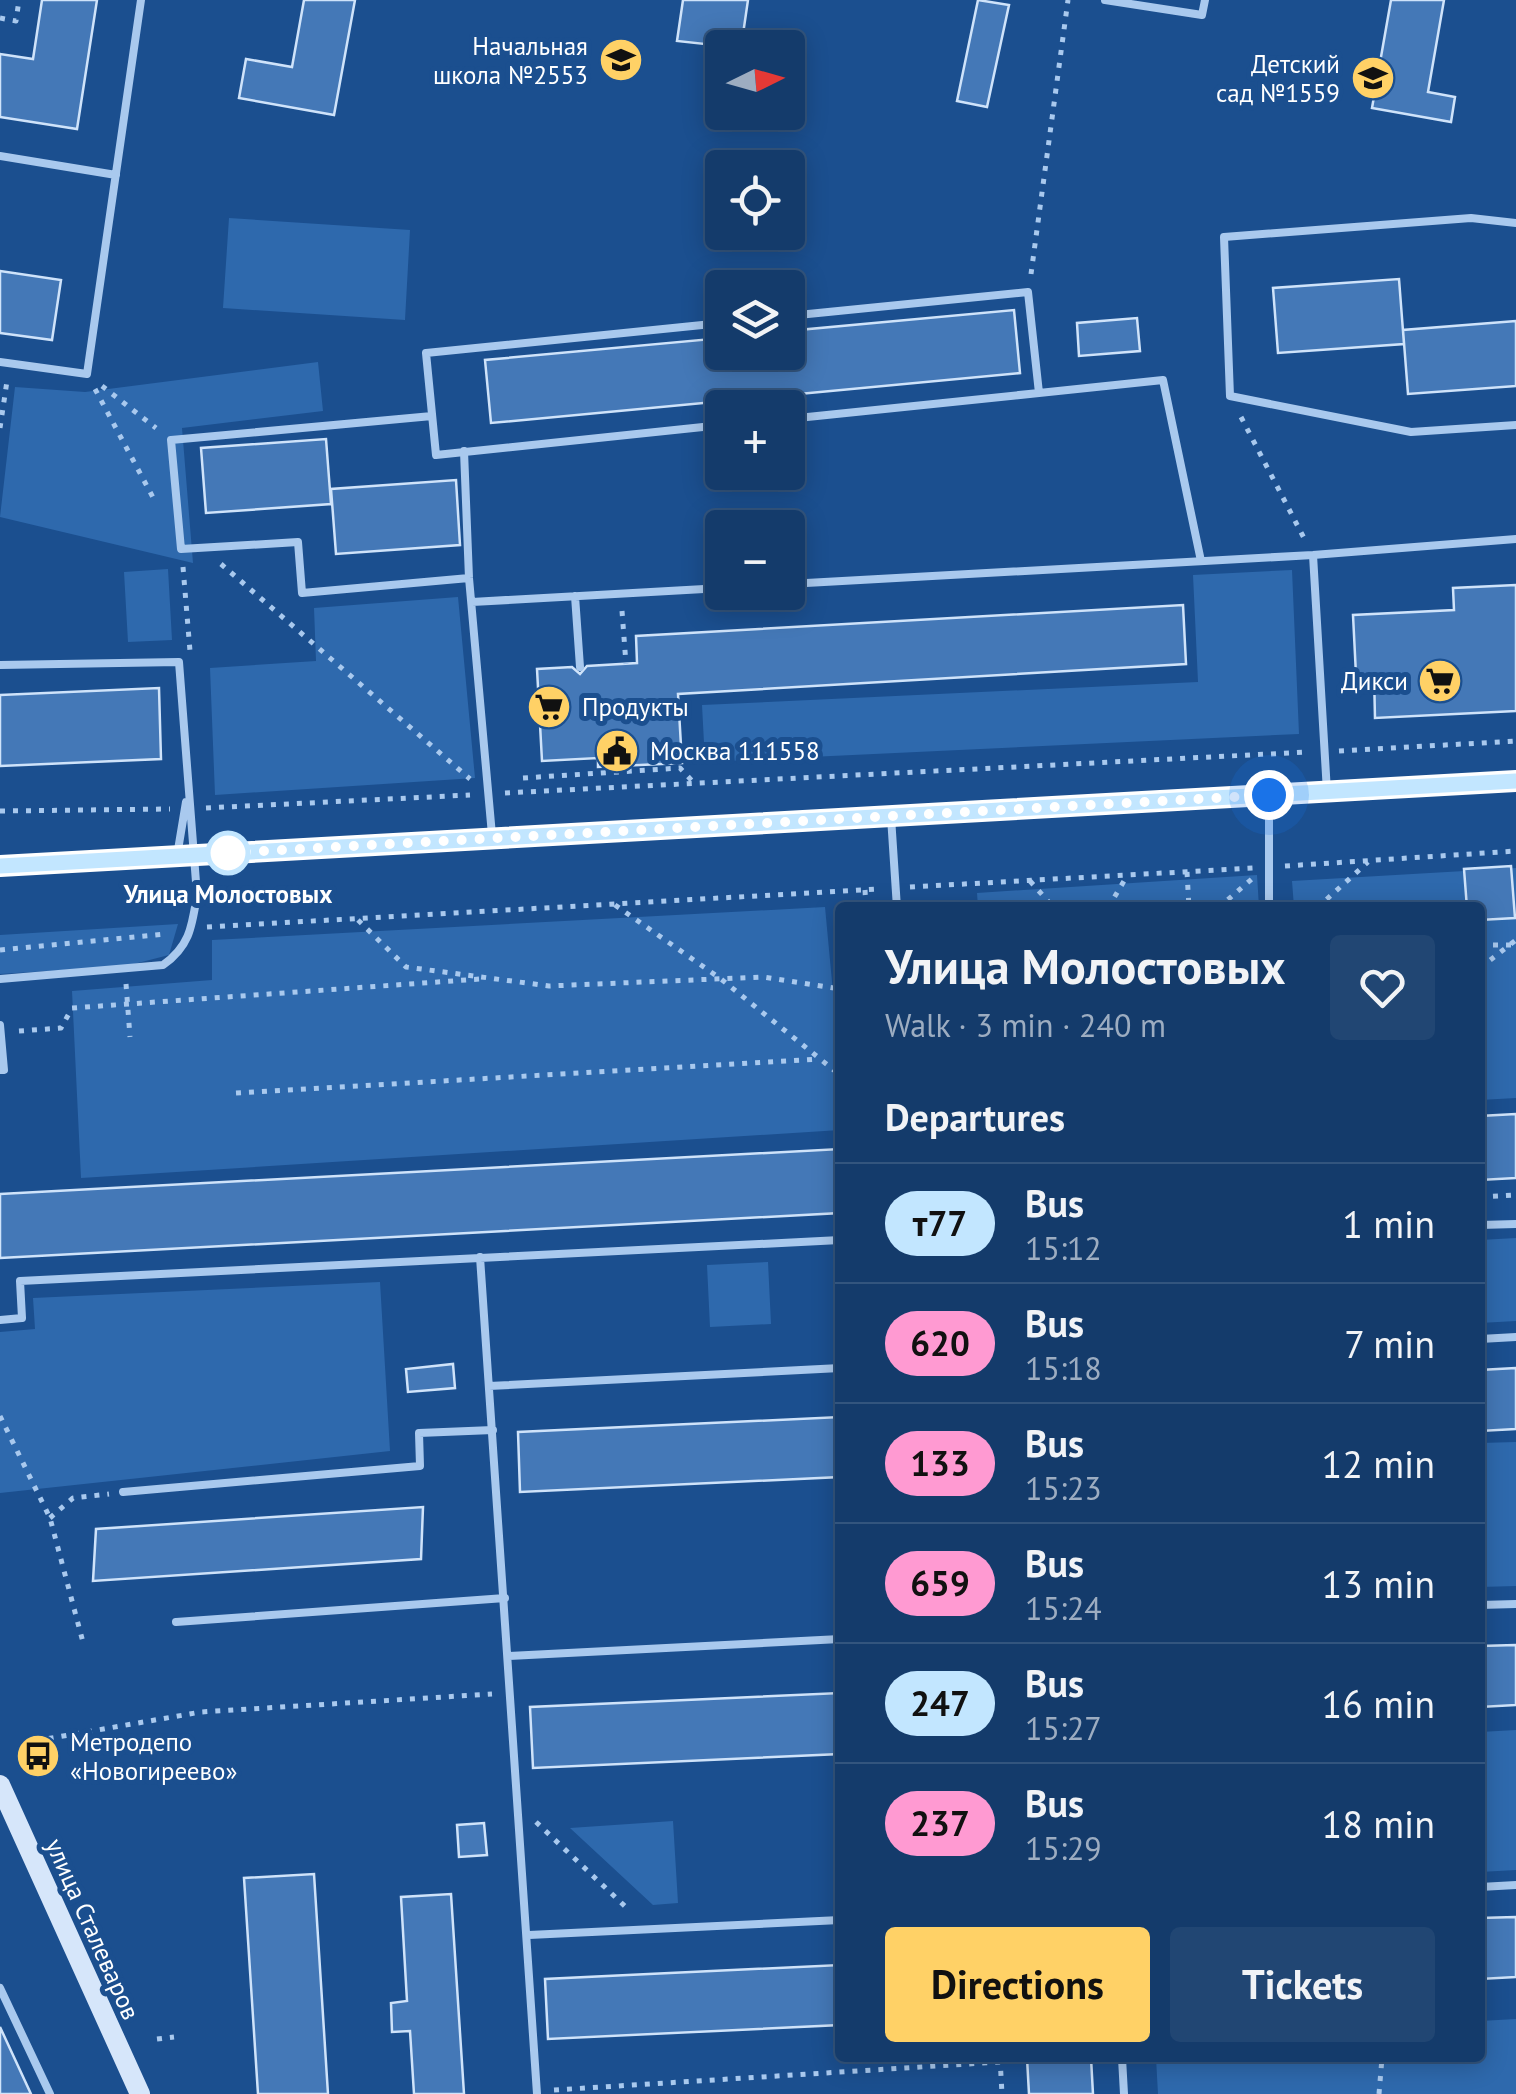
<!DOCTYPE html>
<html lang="en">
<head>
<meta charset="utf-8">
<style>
	body { margin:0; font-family:"PT Sans",sans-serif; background:#214673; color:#f1f3f6; height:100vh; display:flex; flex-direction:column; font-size:38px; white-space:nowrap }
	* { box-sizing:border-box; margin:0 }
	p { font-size:32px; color:#9dadc1 }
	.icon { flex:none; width:55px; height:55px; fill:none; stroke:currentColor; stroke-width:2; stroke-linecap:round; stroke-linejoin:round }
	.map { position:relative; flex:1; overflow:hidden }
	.details { position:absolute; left:835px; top:902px; width:650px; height:1160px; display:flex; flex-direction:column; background:#143b6b; border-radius:10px; box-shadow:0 5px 25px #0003,0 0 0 2px #33557e }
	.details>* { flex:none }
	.badge { padding:0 20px; border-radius:32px; font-size:35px; line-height:65px }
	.needle { width:65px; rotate:85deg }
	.buttons { position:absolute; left:705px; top:30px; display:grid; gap:20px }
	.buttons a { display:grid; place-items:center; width:100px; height:100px; border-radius:10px; background:#143b6b; box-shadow:0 5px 25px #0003,0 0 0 2px #33557e; font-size:50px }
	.you { position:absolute; width:50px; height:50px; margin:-25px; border:8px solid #fff; border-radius:50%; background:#1a73e8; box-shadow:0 0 0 15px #1a73e833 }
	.map>.badge { position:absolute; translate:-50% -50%; box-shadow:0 0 0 5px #fff }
	h2 { padding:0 50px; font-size:38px; line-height:90px }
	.round { display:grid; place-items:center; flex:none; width:105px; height:105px; border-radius:10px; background:#214673 }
	.summary { display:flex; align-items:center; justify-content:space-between; height:170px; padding:0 50px }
	h1 { font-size:48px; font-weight:800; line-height:75px }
	.cta { display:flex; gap:20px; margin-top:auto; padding:20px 50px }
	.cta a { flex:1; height:115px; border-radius:10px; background:#ffd166; color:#111; font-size:40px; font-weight:800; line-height:115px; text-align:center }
	.cta a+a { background:#214673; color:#f1f3f6 }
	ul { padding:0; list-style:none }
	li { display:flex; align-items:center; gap:30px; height:120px; padding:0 50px; border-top:2px solid #33557e }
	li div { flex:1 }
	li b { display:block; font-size:38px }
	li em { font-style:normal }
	li .badge { min-width:110px; font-weight:700; text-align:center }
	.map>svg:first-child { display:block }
	.green { fill:#2e69ad }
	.building { fill:#4478b7; stroke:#cfe3fa; stroke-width:2.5 }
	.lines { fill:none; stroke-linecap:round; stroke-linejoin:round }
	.path { stroke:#a9c9ee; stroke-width:5; stroke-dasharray:5 8; stroke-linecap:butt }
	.service { stroke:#a9c9ee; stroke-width:8 }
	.tertiary { stroke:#a9c9ee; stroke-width:18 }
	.secondary { stroke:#d6e6fa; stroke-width:20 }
	.line-casing { stroke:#fff; stroke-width:22 }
	.line { stroke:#c2e6ff; stroke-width:15 }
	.walk { stroke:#fff; stroke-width:10; stroke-dasharray:0 18 }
	.stop-dot { fill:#fff; stroke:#c2e6ff; stroke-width:5 }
	.labels { text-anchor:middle; stroke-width:10; stroke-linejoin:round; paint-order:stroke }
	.poi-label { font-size:25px; fill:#fff; stroke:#1b4f8f; text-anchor:end }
	.stop-label { font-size:25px; font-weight:bold; fill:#fff; stroke:#1b4f8f }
	.street-label { font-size:25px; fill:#fff; stroke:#1b4f8f }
</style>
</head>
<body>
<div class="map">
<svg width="1516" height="2094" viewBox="0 0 1516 2094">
	<rect width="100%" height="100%" fill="#1b4f8f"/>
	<path class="green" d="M229,218L410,230L405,320L223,308Z
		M318,362L323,411L182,428L193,563L0,517L15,387L85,392Z
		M168,569L172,640L128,642L124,572Z
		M1292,570L1299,734L705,762L702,705L1198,682L1193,575Z
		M458,597L475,778L215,795L210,668L316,661L314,608Z
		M1516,868V1098L1480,1100V908L1294,907L1292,881Z
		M1257,875L1259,907H978L977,893Z
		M825,907L840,1067V1130L81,1178L72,991L212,980V940Z
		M178,924L169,955L126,966L0,974V935Z
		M1516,1238V1321L1480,1323V1240Z
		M768,1262L771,1324L710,1327L707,1265Z
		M380,1282L390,1451L0,1493V1332L35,1329L33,1298Z
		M1516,1442V1586L1480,1587V1443Z
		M1516,1730V1870L1480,1872V1732Z
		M673,1821L678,1903L653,1905L570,1828Z
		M1516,2019V2094H1158L1156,2058H1480V2021Z"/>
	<path class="building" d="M42,0H97L77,129L0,117V54L33,59Z
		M304,0H355L334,115L239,98L246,59L292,67Z
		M683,0H748L741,48L677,41Z
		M978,0L1009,5L987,107L957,101Z
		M1391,0H1444L1428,92L1455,97L1451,122L1372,108Z
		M0,271L61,280L52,340L0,333Z
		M1399,279L1404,344L1278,353L1273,288Z
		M1014,310L1020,373L491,423L485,360L722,338V352H788V331Z
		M1137,318L1140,351L1079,356L1077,323Z
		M1516,321V386L1408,394L1403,330Z
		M326,439L331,504L206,513L201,448Z
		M456,480L460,545L336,554L331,489Z
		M1516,585V711L1375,718L1374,674L1356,675L1353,615L1454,610L1453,588Z
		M1183,605L1186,664L678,694L682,763L598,767V758L542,761L537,669L572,667L580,674L587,666L637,663L636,636Z
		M159,688L161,759L0,766V695Z
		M1511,866L1515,918L1480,920V908H1467L1464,869Z
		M1516,1114V1178L1480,1180V1116Z
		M840,1149V1213L0,1258V1194Z
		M453,1364L455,1388L408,1392L406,1369Z
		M1516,1368V1429L1480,1431V1370Z
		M840,1417V1477L520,1492L518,1432Z
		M423,1507L421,1559L93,1581L96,1529Z
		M1516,1645V1705L1480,1707V1646Z
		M840,1693V1754L533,1768L530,1707Z
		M484,1823L487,1855L459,1857L457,1825Z
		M314,1874L328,2094H258L244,1878Z
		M451,1894L464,2094H414L410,2031L392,2032L391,2003L407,2001L401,1897Z
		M1516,1917V1977L1480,1979V1918Z
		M840,1965V2025L548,2039L545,1979Z
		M0,2027L31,2094H0Z
		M1027,2058H1091L1093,2094H1029Z"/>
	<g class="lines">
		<path class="path" d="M0,18L16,21L19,0
			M1031,274L1068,0
			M102,386L156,428
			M95,389L156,503
			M1241,417L1305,540
			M0,428L7,381
			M221,564L470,779
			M183,567L190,651
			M622,611L626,664
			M1339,751L1516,741
			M523,778L680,768L695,784
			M505,793L1308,752
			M206,808L470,795
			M0,811L170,809
			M1285,866L1516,851
			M1187,872L1189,908
			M1030,881L1054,908
			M910,887L1254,868
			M865,890L866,908
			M615,905L721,979L840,1075
			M1108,908L1127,876
			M1218,908L1253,878
			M1317,908L1368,862
			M358,920L406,967L549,986L763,977L840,989
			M207,927L879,889
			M1480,945H1516
			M0,950L166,934
			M1480,968L1516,940
			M126,984L130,1037
			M19,1031L61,1028L72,1008L480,979
			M236,1093L820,1059
			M1480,1197L1516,1195
			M0,1416L50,1518L84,1646
			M50,1518L73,1498L109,1494
			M23,1743L201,1712L492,1694
			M536,1822L630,1911
			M157,2039L174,2037
			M1000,2058L1002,2094
			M554,2090L1000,2062
			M1379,2094L1382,2058"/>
		<path class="service" d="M1105,0L1202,15L1205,0
			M0,156L116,175
			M1516,223L1471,218L1224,237L1230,396L1411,432L1516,425
			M788,316L1028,292L1039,393L788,419
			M722,323L426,353L436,455L722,425
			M0,362L87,374L141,0
			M1039,393L1163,380L1201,561
			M432,416L171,440L181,549L298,542L302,593L469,578
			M464,451L469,578L492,835
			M1313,555L1327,792
			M788,584L1313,555L1516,539
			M575,596L580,667
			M472,602L722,588
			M0,665L179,662L197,895C192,926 190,946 163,965L0,979
			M1269,795V908
			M891,817L897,908
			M177,856L186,802
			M0,1025L4,1070H0
			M1480,1225L1516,1224
			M480,1257L537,2094
			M0,1320L22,1318L20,1281L840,1240
			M1480,1339L1516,1337
			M489,1386L840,1368
			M123,1492L420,1466L419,1433L493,1430
			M1480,1605L1516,1604
			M176,1622L505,1598
			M509,1656L840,1639
			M1480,1887L1516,1885
			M529,1935L840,1920
			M0,1988L50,2094
			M1122,2058L1124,2094"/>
		<path class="tertiary" d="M0,866L1516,781"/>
		<path class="secondary" d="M0,1785L140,2094"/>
	</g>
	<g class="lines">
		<g class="line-casing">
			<path id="line" d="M0,866L1516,781"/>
		</g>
		<use href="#line" class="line"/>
		<path class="walk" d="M228,853L1269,795"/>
	</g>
	<defs>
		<g id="school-disc" transform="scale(2.25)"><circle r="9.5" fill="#ffd166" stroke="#1b4f8f"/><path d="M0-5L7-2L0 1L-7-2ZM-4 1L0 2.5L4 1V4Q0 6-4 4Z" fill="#111"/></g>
		<g id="supermarket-disc" transform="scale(2.25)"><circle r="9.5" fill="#ffd166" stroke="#1b4f8f"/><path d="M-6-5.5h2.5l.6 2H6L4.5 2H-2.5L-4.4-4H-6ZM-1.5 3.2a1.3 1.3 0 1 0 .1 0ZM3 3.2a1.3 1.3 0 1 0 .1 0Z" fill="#111"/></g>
		<g id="civic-disc" transform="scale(2.25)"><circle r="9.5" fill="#ffd166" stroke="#1b4f8f"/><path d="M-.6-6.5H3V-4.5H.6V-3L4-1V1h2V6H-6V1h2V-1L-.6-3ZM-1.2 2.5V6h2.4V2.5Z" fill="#111"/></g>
		<g id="bus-disc" transform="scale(2.25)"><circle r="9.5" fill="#ffd166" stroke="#1b4f8f"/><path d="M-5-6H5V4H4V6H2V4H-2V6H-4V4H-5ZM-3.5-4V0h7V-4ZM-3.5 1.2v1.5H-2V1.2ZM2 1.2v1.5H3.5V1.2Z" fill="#111"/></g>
	</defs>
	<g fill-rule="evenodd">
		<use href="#school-disc" x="621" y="60"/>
		<use href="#school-disc" x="1373" y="78"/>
		<use href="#supermarket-disc" x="1440" y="681"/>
		<use href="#supermarket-disc" x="549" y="707"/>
		<use href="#civic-disc" x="617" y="751"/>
		<use href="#bus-disc" x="38" y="1756"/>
	</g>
	<circle class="stop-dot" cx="228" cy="853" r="20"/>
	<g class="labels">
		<g class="poi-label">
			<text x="588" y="55">Начальная<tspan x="588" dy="29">школа №2553</tspan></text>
			<text x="1340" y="73">Детский<tspan x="1340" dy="29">сад №1559</tspan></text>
			<text x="1408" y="690">Дикси</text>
			<text x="582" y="716" text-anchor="start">Продукты</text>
			<text x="650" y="760" text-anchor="start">Москва 111558</text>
			<text x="70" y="1751" text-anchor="start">Метродепо<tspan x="70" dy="29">«Новогиреево»</tspan></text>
		</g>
		<g class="stop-label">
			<text x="228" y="903">Улица Молостовых</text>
		</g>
		<g class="street-label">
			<text transform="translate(93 1929) rotate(66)" y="9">улица Сталеваров</text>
		</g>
	</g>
</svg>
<div class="buttons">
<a><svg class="needle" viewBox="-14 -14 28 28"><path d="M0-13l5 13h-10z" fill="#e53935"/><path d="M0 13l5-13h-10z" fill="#9dadc1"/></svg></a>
<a><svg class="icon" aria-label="locate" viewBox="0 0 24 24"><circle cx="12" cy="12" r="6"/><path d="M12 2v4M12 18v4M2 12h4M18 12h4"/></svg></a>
<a><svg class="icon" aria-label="layers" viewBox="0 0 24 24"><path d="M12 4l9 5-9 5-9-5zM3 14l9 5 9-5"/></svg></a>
<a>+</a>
<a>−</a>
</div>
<div class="you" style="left:1269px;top:795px"></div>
<section class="details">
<div class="summary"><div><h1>Улица Молостовых</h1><p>Walk · 3 min · 240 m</p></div><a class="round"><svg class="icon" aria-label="heart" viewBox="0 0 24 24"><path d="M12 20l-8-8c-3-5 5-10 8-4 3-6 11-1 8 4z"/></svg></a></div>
<h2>Departures</h2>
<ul>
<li><span class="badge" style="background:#c2e6ff;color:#111">т77</span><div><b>Bus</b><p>15:12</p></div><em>1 min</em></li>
<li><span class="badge" style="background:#ff9ad2;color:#111">620</span><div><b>Bus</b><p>15:18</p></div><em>7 min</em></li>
<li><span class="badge" style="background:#ff9ad2;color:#111">133</span><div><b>Bus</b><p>15:23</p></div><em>12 min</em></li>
<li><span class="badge" style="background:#ff9ad2;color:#111">659</span><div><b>Bus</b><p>15:24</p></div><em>13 min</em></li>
<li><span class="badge" style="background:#c2e6ff;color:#111">247</span><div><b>Bus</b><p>15:27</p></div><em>16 min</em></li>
<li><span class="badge" style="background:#ff9ad2;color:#111">237</span><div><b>Bus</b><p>15:29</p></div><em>18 min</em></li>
</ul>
<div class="cta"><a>Directions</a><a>Tickets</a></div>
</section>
</div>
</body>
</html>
